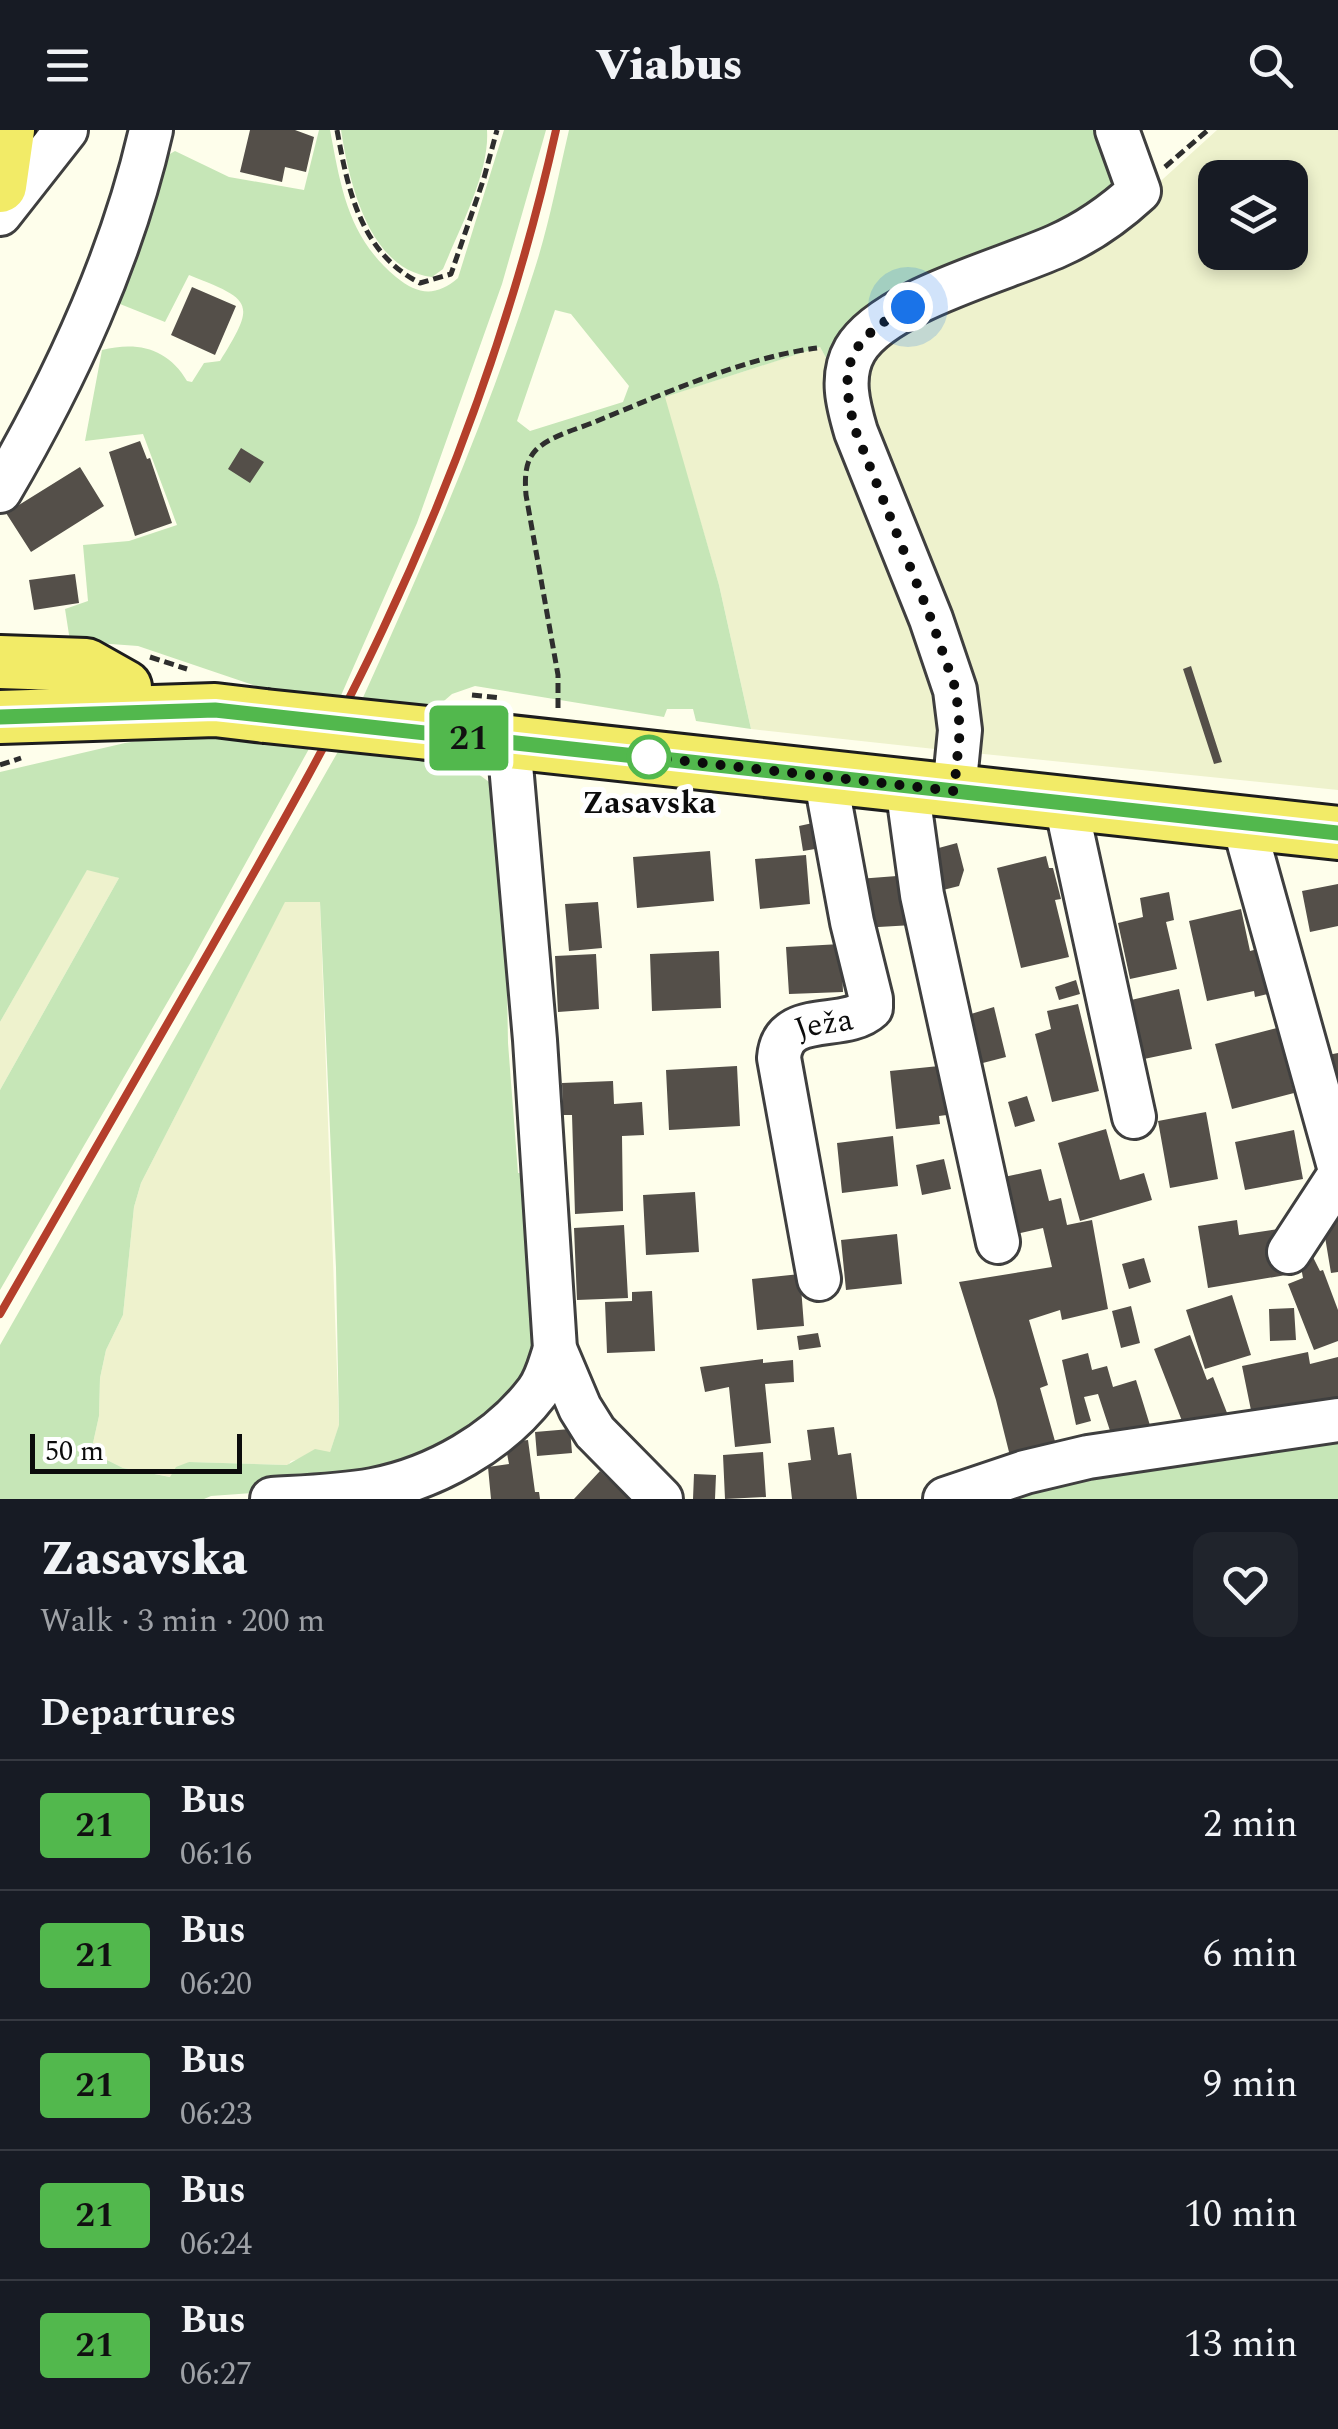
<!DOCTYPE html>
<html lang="en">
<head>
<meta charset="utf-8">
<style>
	body { margin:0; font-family:Spectral,serif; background:#20242c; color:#f1f3f6; height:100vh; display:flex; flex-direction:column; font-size:38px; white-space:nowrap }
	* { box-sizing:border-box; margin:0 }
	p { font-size:32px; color:#9ea1a6 }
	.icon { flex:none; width:55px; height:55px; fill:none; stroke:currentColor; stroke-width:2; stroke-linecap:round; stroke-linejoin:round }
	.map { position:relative; height:1369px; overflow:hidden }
	.drawer { display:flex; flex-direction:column; background:#171b24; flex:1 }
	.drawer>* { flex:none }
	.badge { padding:0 20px; border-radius:8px; font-size:35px; line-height:65px }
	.controls { position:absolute; left:1198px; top:30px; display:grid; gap:20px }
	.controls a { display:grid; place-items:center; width:110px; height:110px; border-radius:20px; background:#171b24; box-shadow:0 5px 15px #0003; font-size:50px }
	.scale { position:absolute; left:30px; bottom:25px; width:212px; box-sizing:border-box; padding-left:10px; border:5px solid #0c0c0c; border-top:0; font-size:28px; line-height:35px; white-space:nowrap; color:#0c0c0c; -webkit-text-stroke:8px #fff; paint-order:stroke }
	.you { position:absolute; width:50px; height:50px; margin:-25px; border:8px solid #fff; border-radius:50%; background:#1a73e8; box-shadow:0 0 0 15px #1a73e833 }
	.map>.badge { position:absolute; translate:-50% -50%; box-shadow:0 0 0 5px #fff }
	h2 { padding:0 40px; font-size:38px; line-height:90px }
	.round { display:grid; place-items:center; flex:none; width:105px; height:105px; border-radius:20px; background:#20242c }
	.headline { display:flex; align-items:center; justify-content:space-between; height:170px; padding:0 40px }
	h1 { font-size:48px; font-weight:800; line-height:75px }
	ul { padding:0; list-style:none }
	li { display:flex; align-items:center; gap:30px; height:130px; padding:0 40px; border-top:2px solid #363941 }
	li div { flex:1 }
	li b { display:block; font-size:38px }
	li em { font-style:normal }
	li .badge { min-width:110px; font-weight:700; text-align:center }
	header { display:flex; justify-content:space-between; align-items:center; height:130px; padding:0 40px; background:#171b24; font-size:45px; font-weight:800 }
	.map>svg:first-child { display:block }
	.farmland { fill:#eef2cd; fill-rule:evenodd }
	.green { fill:#c6e6b7; fill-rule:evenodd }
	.building { fill:#544f49 }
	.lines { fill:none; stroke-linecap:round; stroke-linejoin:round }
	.minor-casing { stroke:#3f3f3f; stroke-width:48 }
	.major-casing { stroke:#1d1d1d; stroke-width:58 }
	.path { stroke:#2e2e2e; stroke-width:5; stroke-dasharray:10 5; stroke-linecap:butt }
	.minor { stroke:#fff; stroke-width:42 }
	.major { stroke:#f2eb67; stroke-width:52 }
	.rail { stroke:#b43f2b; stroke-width:8 }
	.major-bridge-casing { stroke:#1d1d1d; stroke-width:58; stroke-linecap:butt }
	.major-bridge { stroke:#f2eb67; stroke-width:52 }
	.line-casing { stroke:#fff; stroke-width:22 }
	.line { stroke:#52b84d; stroke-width:15 }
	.walk { stroke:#0c0c0c; stroke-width:10; stroke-dasharray:0 18 }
	.stop-dot { fill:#fff; stroke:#52b84d; stroke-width:5 }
	.labels { text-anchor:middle; stroke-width:10; stroke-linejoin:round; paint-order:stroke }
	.stop-label { font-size:32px; font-weight:bold; fill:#0c0c0c; stroke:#fff }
	.street-label { font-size:32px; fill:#0c0c0c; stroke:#fff }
</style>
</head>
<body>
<header><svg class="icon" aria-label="menu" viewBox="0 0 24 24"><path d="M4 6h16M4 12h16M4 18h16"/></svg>Viabus<svg class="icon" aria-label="search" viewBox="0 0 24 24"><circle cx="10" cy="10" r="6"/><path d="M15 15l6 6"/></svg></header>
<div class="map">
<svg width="1338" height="1369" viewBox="0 0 1338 1369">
	<rect width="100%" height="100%" fill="#fefeeb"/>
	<path class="farmland" d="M1217,0H1338V660L974,623L855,240L868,211L1131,78ZM1215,48H1290V122H1215Z
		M820,217L840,253L935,522L944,620L751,599L719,455L664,267Z
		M87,739L119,748L0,960V892Z
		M285,771L320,772L339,1296L330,1322L291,1331L288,1335L189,1332L171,1347L123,1338L91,1322L99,1286L100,1248L106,1220L123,1185L134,1077L141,1053Z"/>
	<path class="green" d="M319,0H330C341,58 348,107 396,147C418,165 436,167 458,148L504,0H546L502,154L417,393L339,570L277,563L138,516L70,511L65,479L88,471L83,415L129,411L177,395L143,304L85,311L102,220C137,211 168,218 187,251L192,252L204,233L220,231C257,172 252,170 189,145L165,192L120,174L116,165L168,25L175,21L229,47L304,60Z
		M341,0H487C490,42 459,100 443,139L432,147C369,140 349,52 341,0Z
		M569,0H1111L1116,73L907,170L840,253L820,217L665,267L719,455L751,599L696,591L693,579H667L664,587L475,556L452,564L437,577L361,572C425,431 487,289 534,141C549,95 558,47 569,0ZM555,180L571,184L629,256L623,272L530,301L517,291Z
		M164,607L252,609L310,617L192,830L0,1160V960L119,748L87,740L0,892V642L125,613Z
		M340,618L465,634L493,655L504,690L508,913L518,1043L528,1044L539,1243L437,1334L306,1359L211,1366L204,1369H0V1215ZM285,772H320L336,1138L339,1295L330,1322L315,1319L287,1335L189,1332L176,1337L170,1347L123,1338L91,1322L99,1286L100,1248L106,1220L123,1185L134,1077L141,1053Z
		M1338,1294V1369H959Z"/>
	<path class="building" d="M250,0H295L314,7L306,42L285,37L282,52L240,42Z
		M192,157L236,176L215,225L171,205Z
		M140,311L147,329L150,328L172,393L135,406L109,322Z
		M241,318L264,332L250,353L228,339Z
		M80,337L104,376L31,422L6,383Z
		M75,444L79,473L34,480L29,450Z
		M1191,536L1222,632L1214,634L1183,539Z
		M822,691L827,717L803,721L799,696Z
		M957,713L964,740L959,756L943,760L935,719Z
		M710,721L714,771L637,778L633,727Z
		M806,725L810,774L760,779L755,729Z
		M1046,726L1049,738H1053L1061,769L1055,770L1069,827L1021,838L997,738Z
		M910,745L913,795L861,798L858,749Z
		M1338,754V796L1310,802L1302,761Z
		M1169,762L1174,790L1166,792L1177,839L1130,849L1118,793L1143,787L1140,768Z
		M598,772L602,818L569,821L565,774Z
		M1241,779L1250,821L1269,816L1280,861L1255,867L1254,861L1207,871L1189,791Z
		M841,814L843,862L789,864L786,817Z
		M719,821L721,878L652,881L650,824Z
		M596,824L599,879L558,882L555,826Z
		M1076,850L1080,864L1059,870L1055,857Z
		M1179,859L1192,919L1144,929L1131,870Z
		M1078,874L1099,961L1052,972L1035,904L1051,899L1047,881Z
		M994,877L1006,927L975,935L961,887Z
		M1277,898L1294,963L1232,979L1215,914Z
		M1338,923V966L1328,925Z
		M949,935L954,984L939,986L940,994L896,999L890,941Z
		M737,936L740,996L669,1000L666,940Z
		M613,951L614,974L642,972L644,1005L622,1006L623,1081L575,1084L572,985H563L562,953Z
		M1027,966L1035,991L1015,997L1008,972Z
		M1206,982L1218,1049L1170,1058L1158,991Z
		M1106,999L1120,1050L1144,1043L1152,1070L1080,1091L1058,1013Z
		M1294,1000L1303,1049L1245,1060L1235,1012Z
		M893,1006L898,1056L842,1063L837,1013Z
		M944,1029L951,1059L922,1065L916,1035Z
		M1041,1039L1049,1071L1061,1068L1067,1095L1092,1090L1108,1179L1062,1190L1060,1180L1029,1190L1048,1255L1040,1258L1060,1329L1014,1342L996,1270L959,1152L1052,1137L1043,1098L1003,1107L990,1050Z
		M695,1062L699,1122L646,1125L643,1065Z
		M1338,1086V1142L1331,1143L1322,1089Z
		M1237,1090L1239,1105L1279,1099L1286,1145L1208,1158L1198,1096Z
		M624,1095L628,1168L577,1170L574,1098Z
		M897,1104L902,1154L846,1160L841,1110Z
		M1313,1127L1320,1141L1323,1140L1338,1180V1211L1314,1220L1288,1154L1303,1148L1300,1132Z
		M1144,1128L1151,1152L1129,1159L1122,1134Z
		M800,1144L804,1196L757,1200L752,1149Z
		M652,1161L655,1221L607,1223L605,1172L632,1171V1162Z
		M1232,1165L1251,1225L1205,1239L1186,1180Z
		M1131,1176L1140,1213L1121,1218L1112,1181Z
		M1294,1178L1296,1210L1270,1211L1269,1179Z
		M818,1203L821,1217L799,1220L797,1206Z
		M1190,1205L1207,1250L1213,1247L1231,1293L1189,1309L1154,1219Z
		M1308,1222L1310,1234L1338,1227V1277L1254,1295L1242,1236Z
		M1088,1223L1092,1240L1107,1236L1113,1257L1136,1250L1153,1305L1115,1316L1098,1264L1084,1267L1091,1291L1076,1295L1062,1230Z
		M763,1229V1233L793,1230L794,1252L765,1254L771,1313L735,1317L729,1257L705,1262L700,1237Z
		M834,1297L838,1325L851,1323L857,1369H792L788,1333L811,1330L807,1300Z
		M570,1299L572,1323L537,1326L535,1302Z
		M528,1310L535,1362H539L540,1369H491L488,1337L509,1334L505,1313Z
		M763,1322L766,1367L725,1369L723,1325Z
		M600,1341L629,1369H574Z
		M694,1344L716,1345L715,1369H693Z"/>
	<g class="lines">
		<g class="minor-casing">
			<g id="minor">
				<path d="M0,84L66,0"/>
				<path d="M0,361C66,248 122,128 151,0"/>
				<path d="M509,612L535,910L555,1219L580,1278L595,1302L661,1369"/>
				<path d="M907,656L922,765L998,1112"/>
				<path d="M954,661L960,600L955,560L931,489L856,302C848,275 840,246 855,220C884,171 1004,140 1057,116C1089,102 1114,84 1139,61L1117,0"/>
				<path d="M1066,675L1134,987"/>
				<path d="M1243,692L1338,1033"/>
				<path d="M1289,1122L1338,1047"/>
				<path id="s1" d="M819,1149L779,928C783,878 844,903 871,878V869L852,792L825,646"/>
				<path d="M272,1369C306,1367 340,1366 373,1360C435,1348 499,1312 537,1262C547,1249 550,1233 555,1219"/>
				<path d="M945,1369L1025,1342L1088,1327L1338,1290"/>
			</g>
		</g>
		<g class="major-casing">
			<path id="major" d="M0,56L8,0
				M0,532L86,535L125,557
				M0,587L215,580L265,586
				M428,603L1338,703"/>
		</g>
		<path class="path" d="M337,0C348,61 361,123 420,153L451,144L484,48L497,0
			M1165,37L1208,0
			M150,527L187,539
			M472,565L501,568
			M558,578V545L526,365C525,351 524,333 535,321C549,306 578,299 597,291C663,264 746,227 817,218
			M0,635L21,628"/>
		<use href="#minor" class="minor"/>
		<use href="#major" class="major"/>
		<path class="rail" d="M0,1184C70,1062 141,940 211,818C271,713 332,608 383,499C458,340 518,171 556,0"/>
		<g class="major-bridge-casing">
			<path id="major-bridge" d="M265,586L428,603"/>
		</g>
		<use href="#major-bridge" class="major-bridge"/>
	</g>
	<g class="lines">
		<g class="line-casing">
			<path id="line" d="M0,587L215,580L1338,703"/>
		</g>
		<use href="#line" class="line"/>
		<path class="walk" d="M649,627L954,661L960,600L956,560L931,489L856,302C837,235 848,211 908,177"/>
	</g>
	<circle class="stop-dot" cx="649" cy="627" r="20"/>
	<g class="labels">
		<g class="stop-label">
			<text x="649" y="683">Zasavska</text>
		</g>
		<g class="street-label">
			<text dy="11" stroke="none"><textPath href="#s1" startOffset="288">Ježa</textPath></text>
		</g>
	</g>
</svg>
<div class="controls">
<a><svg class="icon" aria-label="layers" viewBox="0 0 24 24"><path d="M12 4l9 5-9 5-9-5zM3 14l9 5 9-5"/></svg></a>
</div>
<div class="scale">50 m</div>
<div class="you" style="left:908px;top:177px"></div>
<b class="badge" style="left:469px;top:608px;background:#52b84d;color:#111">21</b>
</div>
<section class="drawer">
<div class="headline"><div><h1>Zasavska</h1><p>Walk · 3 min · 200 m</p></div><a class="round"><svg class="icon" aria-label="heart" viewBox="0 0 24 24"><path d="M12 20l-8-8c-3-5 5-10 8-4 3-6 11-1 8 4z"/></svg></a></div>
<h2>Departures</h2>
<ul>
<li><span class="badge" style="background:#52b84d;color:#111">21</span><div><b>Bus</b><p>06:16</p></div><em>2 min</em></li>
<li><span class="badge" style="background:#52b84d;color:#111">21</span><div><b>Bus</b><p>06:20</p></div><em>6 min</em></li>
<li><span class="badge" style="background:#52b84d;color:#111">21</span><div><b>Bus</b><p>06:23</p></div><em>9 min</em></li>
<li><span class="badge" style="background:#52b84d;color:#111">21</span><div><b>Bus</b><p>06:24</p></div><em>10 min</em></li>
<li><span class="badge" style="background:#52b84d;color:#111">21</span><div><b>Bus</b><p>06:27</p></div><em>13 min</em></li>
</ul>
</section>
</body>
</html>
